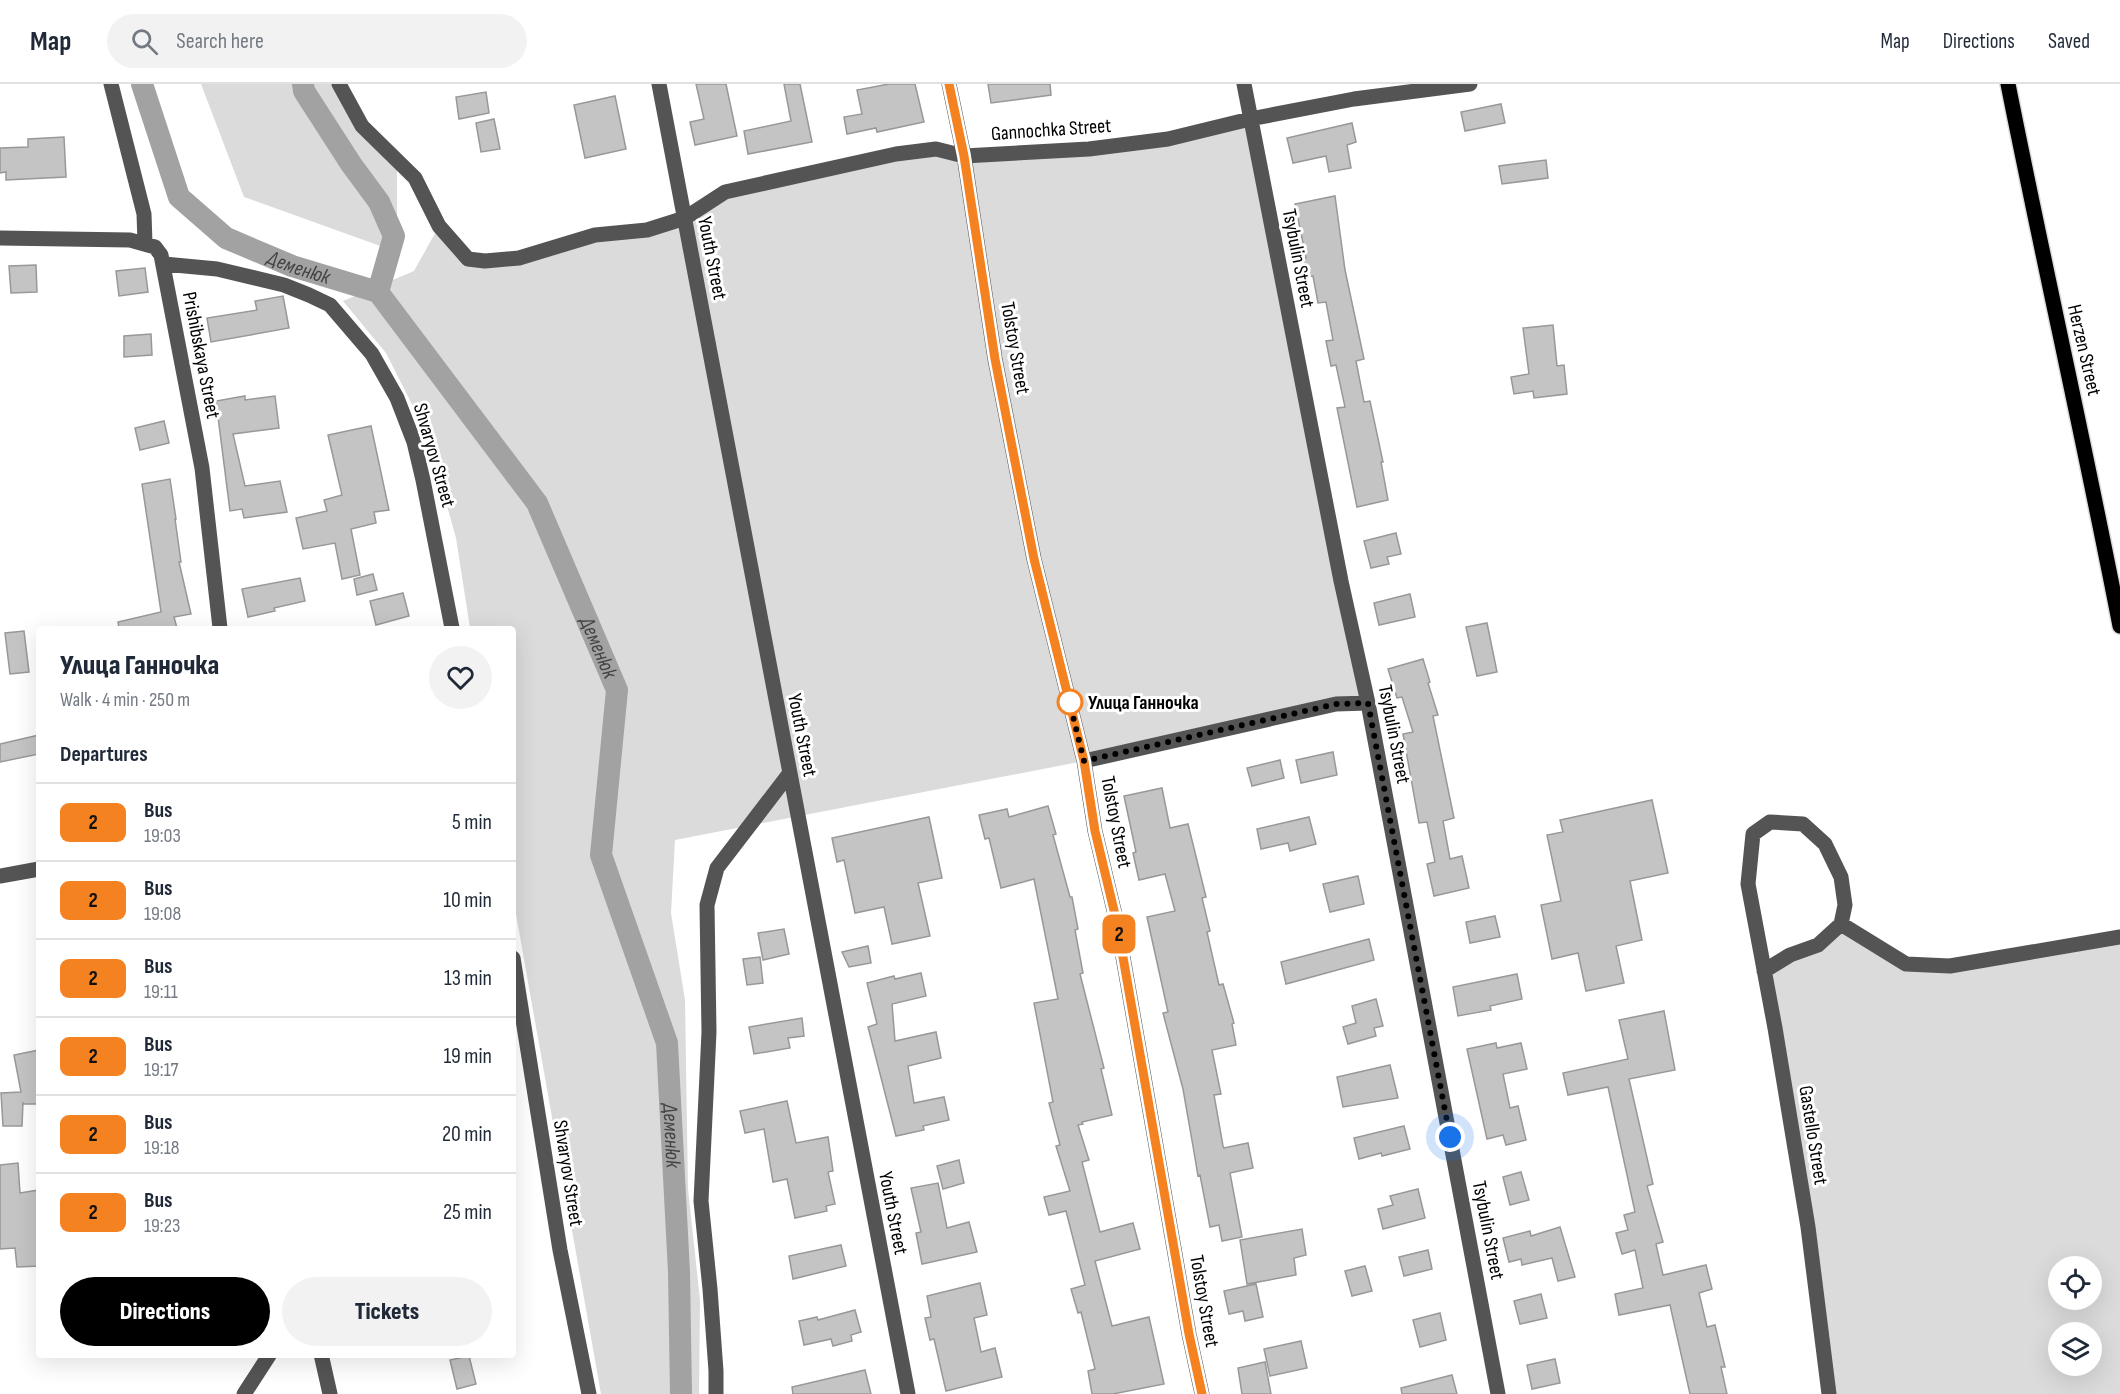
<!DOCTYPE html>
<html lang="en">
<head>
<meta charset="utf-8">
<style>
	body { margin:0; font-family:"Sofia Sans Condensed",sans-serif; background:#f2f2f3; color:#1f2937; height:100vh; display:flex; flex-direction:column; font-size:22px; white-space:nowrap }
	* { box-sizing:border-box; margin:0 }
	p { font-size:20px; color:#747a83 }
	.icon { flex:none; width:33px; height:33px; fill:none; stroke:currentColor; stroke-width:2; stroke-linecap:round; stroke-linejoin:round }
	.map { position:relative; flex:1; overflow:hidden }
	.drawer { position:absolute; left:36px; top:542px; width:480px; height:732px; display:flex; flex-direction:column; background:#fff; border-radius:6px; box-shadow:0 6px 24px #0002 }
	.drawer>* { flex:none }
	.badge { padding:0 12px; border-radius:9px; font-size:21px; line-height:39px }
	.fabs { position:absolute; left:2048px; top:1172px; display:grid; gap:12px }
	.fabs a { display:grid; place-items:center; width:54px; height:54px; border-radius:50%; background:#fff; box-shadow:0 6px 24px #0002; font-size:30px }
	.you { position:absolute; width:30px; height:30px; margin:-15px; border:4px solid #fff; border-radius:50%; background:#1a73e8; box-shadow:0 0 0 9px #1a73e833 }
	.map>.badge { position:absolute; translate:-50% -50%; box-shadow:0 0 0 3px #fff }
	h2 { padding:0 24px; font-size:22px; line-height:54px }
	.round { display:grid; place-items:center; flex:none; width:63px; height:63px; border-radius:32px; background:#f2f2f3 }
	.overview { display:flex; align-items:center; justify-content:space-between; height:102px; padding:0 24px }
	h1 { font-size:28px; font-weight:800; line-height:45px }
	.cta { display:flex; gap:12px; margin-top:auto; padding:12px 24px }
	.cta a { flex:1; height:69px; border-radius:36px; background:#000; color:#fff; font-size:24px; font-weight:800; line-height:69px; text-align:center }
	.cta a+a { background:#f2f2f3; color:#1f2937 }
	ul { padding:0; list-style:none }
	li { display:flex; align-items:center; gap:18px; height:78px; padding:0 24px; border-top:2px solid #e0e1e3 }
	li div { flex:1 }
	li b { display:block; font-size:22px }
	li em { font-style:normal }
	li .badge { min-width:66px; font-weight:700; text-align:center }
	header { display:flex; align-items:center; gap:36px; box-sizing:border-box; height:84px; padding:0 30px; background:#fff; border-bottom:2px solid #e0e1e3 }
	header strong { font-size:28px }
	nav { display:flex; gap:33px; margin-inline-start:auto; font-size:21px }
	.search { width:420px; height:54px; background:#f2f2f3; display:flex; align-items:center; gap:15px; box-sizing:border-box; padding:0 21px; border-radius:33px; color:#747a83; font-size:22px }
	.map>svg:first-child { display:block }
	.green { fill:#dbdbdb; fill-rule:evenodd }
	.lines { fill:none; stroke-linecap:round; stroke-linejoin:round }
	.canal { stroke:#a2a2a2; stroke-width:22 }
	.building { fill:#c4c4c4; stroke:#989898; stroke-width:1.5 }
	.major-casing { stroke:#dbdbdb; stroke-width:18 }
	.minor { stroke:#545454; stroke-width:15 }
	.major { stroke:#000; stroke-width:15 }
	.line-casing { stroke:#fff; stroke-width:14 }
	.line { stroke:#f58220; stroke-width:9 }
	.walk { stroke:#000; stroke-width:6; stroke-dasharray:0 10.8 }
	.stop-dot { fill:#fff; stroke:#f58220; stroke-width:3 }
	.labels { text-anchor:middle; stroke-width:6; stroke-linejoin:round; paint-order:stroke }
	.street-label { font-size:20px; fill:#000; stroke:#fff }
	.stop-label { font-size:20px; font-weight:bold; fill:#000; stroke:#fff; text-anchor:start }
	.water-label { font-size:21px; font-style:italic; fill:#434343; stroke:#fff }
</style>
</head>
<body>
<header>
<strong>Map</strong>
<div class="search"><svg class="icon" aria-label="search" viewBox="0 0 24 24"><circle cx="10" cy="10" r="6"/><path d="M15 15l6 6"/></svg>Search here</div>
<nav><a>Map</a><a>Directions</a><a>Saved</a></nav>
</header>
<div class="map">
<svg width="2120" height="1310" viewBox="0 0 2120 1310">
	<rect width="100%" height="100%" fill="#fff"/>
	<path class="green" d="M201,0H335L397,84V168L244,113Z
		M1250,35L1368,619L1084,677L675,756L671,829L685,916L688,1105L700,1216L699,1310H601L513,813V544H470L456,454L427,350L386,269L343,217L414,187L439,142L468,175L647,146L725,108L896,70L1089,65Z
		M1841,840L1906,880L2120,853V1310H1829L1764,887ZM2058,1182H2091V1215H2058ZM2058,1248H2091V1281H2058Z"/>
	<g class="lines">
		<g class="canal">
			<path id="s1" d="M142,0L179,113L226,154L292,182L378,208L537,419L617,606L601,771L667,959L679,1188L681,1310"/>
			<path d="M303,0L304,7L351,80L379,118L394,152L378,208"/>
		</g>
	</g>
	<path class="building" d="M696,0H726L737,52L695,61L690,38L704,35Z
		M784,0H800L812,58L748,70L744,47L791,37Z
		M889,0H915L924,38L877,48L876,44L847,50L844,33L862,30L857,6Z
		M988,0H1050L1051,11L991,19Z
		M486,8L489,29L459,35L456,13Z
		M615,12L626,65L585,74L574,21Z
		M1501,20L1505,39L1465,47L1461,28Z
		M494,35L500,65L481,68L476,39Z
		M1352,39L1356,58L1347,61L1351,84L1329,88L1326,72L1293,79L1287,54Z
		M64,53L66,93L6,96V88L0,89V64L28,63V55Z
		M1546,76L1548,94L1502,100L1499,82Z
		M1335,112L1345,186L1364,275L1356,277L1364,318L1370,317L1383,378H1381L1388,416L1357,423L1337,324L1345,323L1336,281L1331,282L1326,257L1333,256L1326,218L1318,219L1313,192L1306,193L1303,175L1306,174L1295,120Z
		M36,181L37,208L11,209L9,182Z
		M145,184L148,208L119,212L116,187Z
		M283,212L289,244L211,258L207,234L257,226L255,217Z
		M1553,241L1557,282L1564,281L1567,310L1534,314L1533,307L1514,310L1511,293L1529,290L1523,244Z
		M151,250L152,271L124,273V252Z
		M245,312V316L275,312L279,344L233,350L245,402L280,397L287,428L244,434L242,425L230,427L216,317Z
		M164,337L169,359L140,366L135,344Z
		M371,342L389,426L374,428L376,439L351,445L360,491L342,495L335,459L303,465L296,434L327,427L324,416L342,411L328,351Z
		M170,395L176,435H175L181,478H179L191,530L174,533L177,544H119L118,538L161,528L142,400Z
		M1396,449L1401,470L1387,473L1389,480L1371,484L1364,457Z
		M373,490L377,506L357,511L354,495Z
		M300,494L305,517L274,524L275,527L248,533L242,505Z
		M403,509L409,532L376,541L370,517Z
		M1410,510L1415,533L1379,541L1374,519Z
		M1487,539L1497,588L1477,592L1466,543Z
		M24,547L29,588L10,590L5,549Z
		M1423,575L1430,598L1428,599L1438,631L1433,632L1454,734L1443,737L1450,775L1462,772L1469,804L1434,812L1427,780L1435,778L1427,738L1419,739L1403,650L1413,648L1402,613L1397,614L1388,585Z
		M39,651V670L0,678V660Z
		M1333,668L1337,691L1301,699L1296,676Z
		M1280,676L1284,694L1252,702L1247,684Z
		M1162,704L1170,744L1188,740L1206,813L1202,814L1210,847L1207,848L1219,901L1223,900L1234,939L1232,940L1236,961L1212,966L1221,1010L1214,1011L1223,1062L1224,1064L1248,1059L1253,1084L1230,1089L1242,1153L1222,1157L1219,1141L1210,1143L1200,1091L1198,1092L1194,1068L1183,1005L1163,929L1168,928L1147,833L1175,827L1165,790L1139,796L1133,769L1136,768L1124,712Z
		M1652,716L1668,789L1630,797L1642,856L1616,862L1624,899L1586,907L1578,869L1552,875L1541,821L1561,817L1547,751L1563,748L1560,736Z
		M1048,722L1056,750L1053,751L1070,813H1072L1078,845L1075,846L1083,889L1080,890L1104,984L1101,985L1112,1031L1082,1038L1083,1040L1078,1041L1089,1076L1082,1078L1100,1148L1133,1139L1140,1165L1095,1177L1112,1242L1149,1233L1164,1300L1113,1310H1092L1088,1287L1095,1285L1081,1228L1078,1229L1071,1205L1085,1201L1066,1127L1049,1131L1044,1113L1070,1107L1056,1062L1060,1061L1049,1019L1053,1018L1034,919L1058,915L1034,795L1001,804L989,754L985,755L979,731L1007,725L1009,733Z
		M929,733L942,794L918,799L930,852L892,860L884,823L855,829L844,776L837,778L832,754Z
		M1309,733L1316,760L1290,767L1288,759L1261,765L1257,745Z
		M1358,792L1364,820L1330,828L1323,800Z
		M1495,832L1500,853L1470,859L1466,838Z
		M784,845L789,870L763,876L758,849Z
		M1369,855L1374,876L1286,900L1281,878Z
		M868,862L871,879L849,883L842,868Z
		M760,873L763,899L747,901L743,875Z
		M921,889L926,912L892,920L895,957L936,948L941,974L908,982L914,1019L944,1013L949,1036L923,1042L924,1046L896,1052L868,943L877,940L867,899L894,892L895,895Z
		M1517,890L1522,915L1490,922L1491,926L1458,932L1453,903Z
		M1376,915L1383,942L1374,944L1376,952L1348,960L1343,943L1356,939L1352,922Z
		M1664,927L1675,986L1629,995L1653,1100L1647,1102L1663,1158L1656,1160L1663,1191L1706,1181L1712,1205L1699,1209L1707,1243L1715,1241L1725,1283H1721L1727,1310H1690L1670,1221L1619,1231L1615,1210L1643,1204L1635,1166L1622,1170L1616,1149L1628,1146L1624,1131L1635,1128L1608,1003L1568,1011L1563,989L1628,975L1619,936Z
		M802,934L804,952L788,954L790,964L754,970L749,943Z
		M1496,959L1497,964L1521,959L1527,985L1503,990L1510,1024L1518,1022L1526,1056L1506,1061L1503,1051L1487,1055L1467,965Z
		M39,966V1020H23V1018L22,1042H3L1,1009L21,1008L14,971Z
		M1390,981L1398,1014L1343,1023L1337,993Z
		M787,1017L796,1059L828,1053L833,1087L828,1088L835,1120L826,1122L827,1127L795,1134L787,1095L773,1098L764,1045L745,1049L740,1027Z
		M1404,1042L1410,1065L1382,1072L1381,1069L1359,1075L1354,1054Z
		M959,1076L964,1099L943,1105L937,1082Z
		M18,1079L20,1109L39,1106V1182L17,1183L15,1164L0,1165V1081Z
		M1521,1088L1529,1116L1510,1121L1503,1093Z
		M938,1099L947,1144L969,1138L977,1168L922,1180L916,1149L921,1148L911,1104Z
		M1418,1105L1425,1134L1383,1145L1378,1125L1393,1121L1390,1112Z
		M1560,1143L1575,1193L1558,1197L1552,1174L1522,1181L1521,1175L1509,1178L1503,1154L1530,1147L1531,1152Z
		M1302,1145L1306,1171L1294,1174L1296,1191L1247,1200L1240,1156Z
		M841,1161L846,1182L793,1195L789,1172Z
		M1428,1166L1432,1185L1404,1192L1399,1173Z
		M1365,1182L1372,1207L1352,1212L1345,1187Z
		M980,1199L987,1231L974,1234L981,1268L995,1264L1002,1293L946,1307L934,1255L930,1256L925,1234L931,1233L927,1212Z
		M1256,1200L1263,1233L1245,1237L1243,1227L1229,1230L1224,1207Z
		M1541,1210L1547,1234L1520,1240L1514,1217Z
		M855,1226L861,1248L851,1251L852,1257L833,1262L831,1255L804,1261L799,1237L817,1233L818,1236Z
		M1440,1229L1446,1256L1420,1263L1413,1236Z
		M1301,1257L1307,1284L1270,1292L1264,1265Z
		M469,1272L476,1300L457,1305L450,1276Z
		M1555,1275L1560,1299L1532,1305L1527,1281Z
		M1265,1278L1271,1310H1242L1238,1284Z
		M865,1286L871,1310H793L792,1303Z
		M1452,1291L1457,1310H1402L1401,1304Z"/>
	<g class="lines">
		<g class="major-casing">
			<path id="major" d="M2008,0C2044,181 2085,361 2120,542"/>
		</g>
		<path class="minor" d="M111,0L144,130L145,159
			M339,0L362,42L415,94L439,142L468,175L485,177L519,174L595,151L647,146L685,134L725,108L896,70L936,65L964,72L1089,65L1168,55L1250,35L1354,15L1470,0
			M659,0L908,1310
			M949,0L964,72L995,275L1034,475L1084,677L1095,747L1117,839L1189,1250L1202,1310
			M1244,0L1341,497L1368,619L1498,1310
			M0,154L130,156L155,163L161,171L202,384L220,544
			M164,180L217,185L284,201L309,211L330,221L372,270L397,314L414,358L423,396L452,544
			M1084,677L1336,620L1368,619
			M0,792L39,785
			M1841,840L1906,880L1950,882L2120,853
			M513,874L560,1166L589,1310
			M1764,887L1790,871L1818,861L1841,840L1845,821L1841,793L1825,760L1803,740L1770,738L1753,750L1748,800L1775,944L1808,1143L1829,1310
			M321,1270L330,1310
			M244,1310L270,1270
			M716,1310V1287L710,1205L701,1117L709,948L707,821L717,784L789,690"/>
		<use href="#major" class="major"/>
	</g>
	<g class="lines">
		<g class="line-casing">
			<path id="line" d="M949,0L964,72L995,275L1034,475L1084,677L1095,747L1117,839L1189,1250L1202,1310"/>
		</g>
		<use href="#line" class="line"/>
		<path class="walk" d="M1070,618L1069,616L1084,677L1336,620L1368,619L1450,1053"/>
	</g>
	<circle class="stop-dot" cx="1070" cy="618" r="12"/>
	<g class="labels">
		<g class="street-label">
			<text transform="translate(1051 45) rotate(-4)" y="7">Gannochka Street</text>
			<text transform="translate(713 174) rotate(79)" y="7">Youth Street</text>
			<text transform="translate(1299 174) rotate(79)" y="7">Tsybulin Street</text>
			<text transform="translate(1016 264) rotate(80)" y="7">Tolstoy Street</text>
			<text transform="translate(2085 266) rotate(77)" y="7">Herzen Street</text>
			<text transform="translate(202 271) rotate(79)" y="7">Prishibskaya Street</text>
			<text transform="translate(435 371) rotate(74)" y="7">Shvaryov Street</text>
			<text transform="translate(1395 650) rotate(79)" y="7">Tsybulin Street</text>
			<text transform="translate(803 651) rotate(79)" y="7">Youth Street</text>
			<text transform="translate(1117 738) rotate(79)" y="7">Tolstoy Street</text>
			<text transform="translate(1814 1051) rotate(81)" y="7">Gastello Street</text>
			<text transform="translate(569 1089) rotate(81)" y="7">Shvaryov Street</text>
			<text transform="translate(894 1129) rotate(79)" y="7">Youth Street</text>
			<text transform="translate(1489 1146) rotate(79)" y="7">Tsybulin Street</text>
			<text transform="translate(1205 1217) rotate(80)" y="7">Tolstoy Street</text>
		</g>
		<g class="stop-label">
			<text x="1088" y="625">Улица Ганночка</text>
		</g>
		<g class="water-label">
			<text dy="7" stroke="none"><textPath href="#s1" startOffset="260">Деменюк</textPath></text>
			<text dy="7" stroke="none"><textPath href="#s1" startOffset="764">Деменюк</textPath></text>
			<text dy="7" stroke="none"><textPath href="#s1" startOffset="1268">Деменюк</textPath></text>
		</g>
	</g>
</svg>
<div class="fabs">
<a><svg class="icon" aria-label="locate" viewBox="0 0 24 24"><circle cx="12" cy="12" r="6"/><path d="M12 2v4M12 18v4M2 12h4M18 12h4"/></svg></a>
<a><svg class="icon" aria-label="layers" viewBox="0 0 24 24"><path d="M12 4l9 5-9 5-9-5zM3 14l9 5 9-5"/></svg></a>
</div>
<div class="you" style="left:1450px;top:1053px"></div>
<b class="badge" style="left:1119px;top:850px;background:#f58220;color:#111">2</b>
<section class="drawer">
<div class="overview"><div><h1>Улица Ганночка</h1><p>Walk · 4 min · 250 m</p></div><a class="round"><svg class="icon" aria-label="heart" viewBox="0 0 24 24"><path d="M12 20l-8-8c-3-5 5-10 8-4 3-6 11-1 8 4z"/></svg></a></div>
<h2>Departures</h2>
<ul>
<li><span class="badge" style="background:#f58220;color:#111">2</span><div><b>Bus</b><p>19:03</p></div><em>5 min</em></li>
<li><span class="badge" style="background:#f58220;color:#111">2</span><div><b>Bus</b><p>19:08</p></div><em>10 min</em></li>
<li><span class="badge" style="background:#f58220;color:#111">2</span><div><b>Bus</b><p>19:11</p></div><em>13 min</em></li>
<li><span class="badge" style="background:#f58220;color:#111">2</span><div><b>Bus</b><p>19:17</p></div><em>19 min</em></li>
<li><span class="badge" style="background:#f58220;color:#111">2</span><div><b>Bus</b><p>19:18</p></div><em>20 min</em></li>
<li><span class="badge" style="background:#f58220;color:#111">2</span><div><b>Bus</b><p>19:23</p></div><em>25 min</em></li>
</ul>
<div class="cta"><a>Directions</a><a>Tickets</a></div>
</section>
</div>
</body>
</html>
